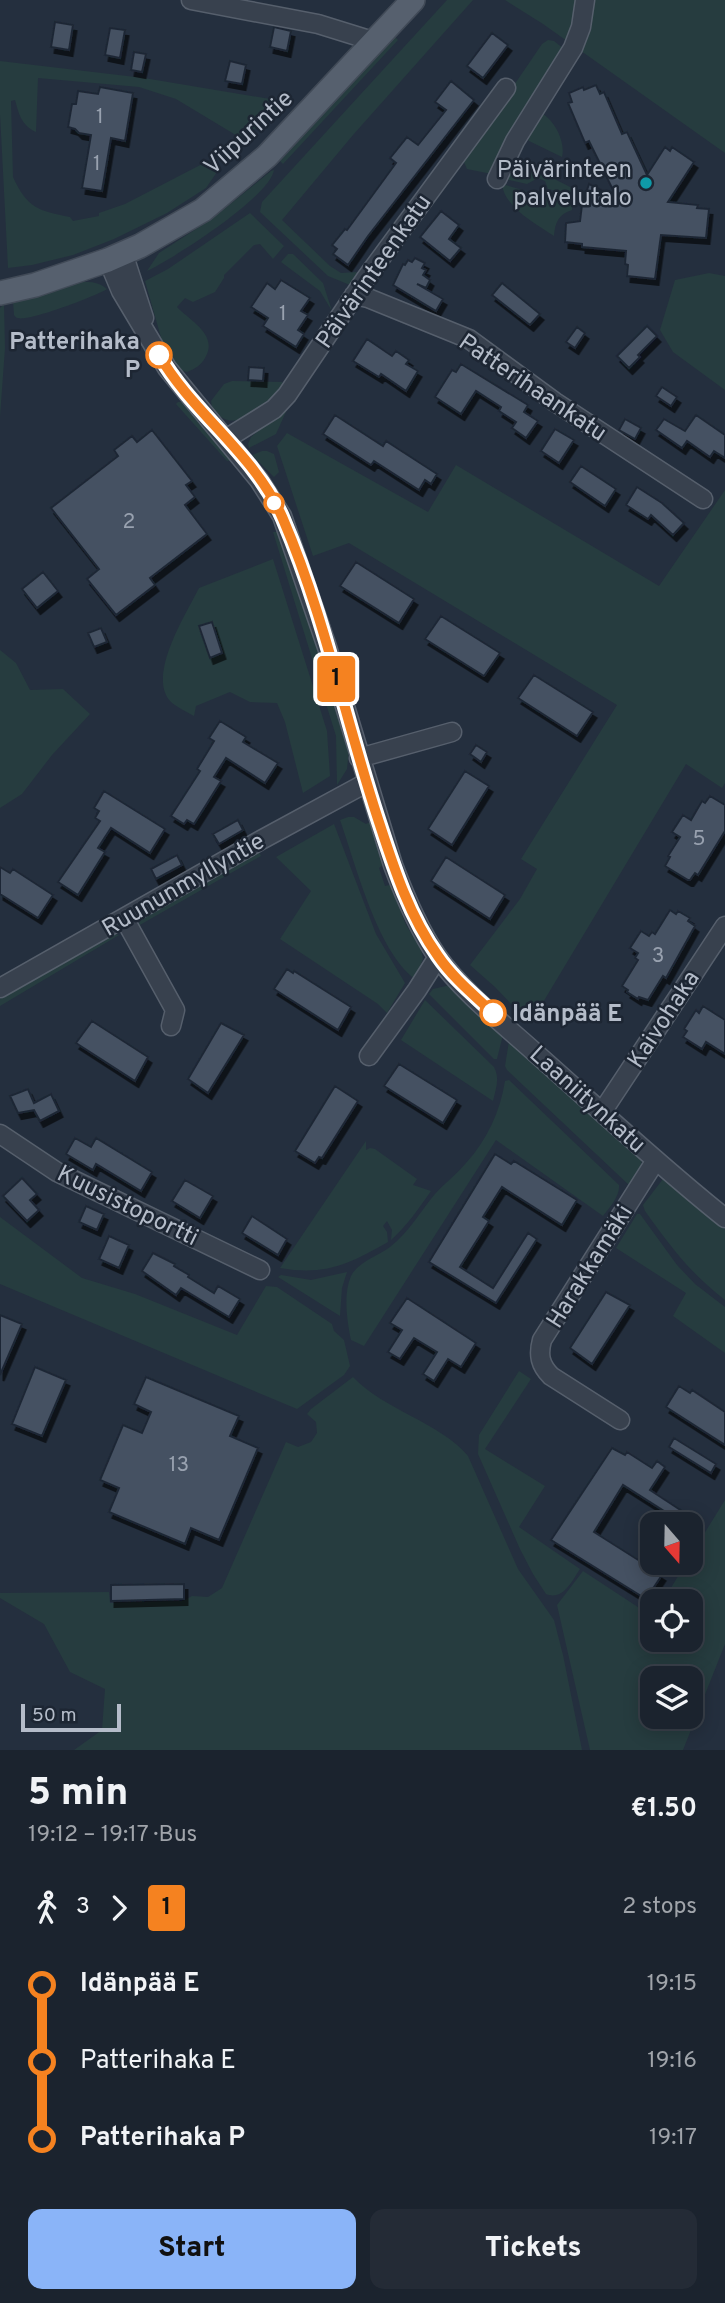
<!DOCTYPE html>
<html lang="en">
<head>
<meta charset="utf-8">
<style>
	body { margin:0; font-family:Overpass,sans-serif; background:#242b36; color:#f1f3f6; height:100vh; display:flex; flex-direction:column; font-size:26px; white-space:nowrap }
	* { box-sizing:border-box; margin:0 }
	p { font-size:23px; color:#a0a4aa }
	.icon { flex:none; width:38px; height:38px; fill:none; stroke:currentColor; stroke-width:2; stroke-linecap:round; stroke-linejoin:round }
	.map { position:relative; height:1750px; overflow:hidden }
	.sheet { display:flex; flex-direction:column; background:#1b232e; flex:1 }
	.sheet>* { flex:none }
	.badge { padding:0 14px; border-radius:5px; font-size:24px; line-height:46px }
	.needle { width:46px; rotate:160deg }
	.tools { position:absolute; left:640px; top:1512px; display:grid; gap:14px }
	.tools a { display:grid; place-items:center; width:63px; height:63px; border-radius:14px; background:#1b232e; box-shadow:0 4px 18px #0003,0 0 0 2px #39404a; font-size:35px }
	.scale { position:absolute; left:21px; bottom:18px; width:100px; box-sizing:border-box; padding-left:7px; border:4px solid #b4bcc9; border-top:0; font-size:19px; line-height:24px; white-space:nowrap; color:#b4bcc9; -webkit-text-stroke:5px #1d2633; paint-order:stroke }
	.map>.badge { position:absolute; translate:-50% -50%; box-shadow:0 0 0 4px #fff }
	.legs { display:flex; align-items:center; gap:10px; height:77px; padding:0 28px; font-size:23px }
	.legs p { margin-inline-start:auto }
	.summary { display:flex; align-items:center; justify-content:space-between; height:119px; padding:0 28px }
	h1 { font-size:38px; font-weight:800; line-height:52px }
	.button { display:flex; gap:14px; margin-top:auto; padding:14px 28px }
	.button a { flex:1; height:80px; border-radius:14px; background:#8ab4f8; color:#111; font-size:28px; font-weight:800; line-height:80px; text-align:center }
	.button a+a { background:#242b36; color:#f1f3f6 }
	ul { padding:0 28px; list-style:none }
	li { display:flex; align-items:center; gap:24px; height:77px; font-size:26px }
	li i { display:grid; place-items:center; width:10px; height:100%; margin:0 9px; background:currentColor }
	li i::after { content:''; width:18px; height:18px; margin:-9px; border:5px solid; border-radius:50%; background:#1b232e }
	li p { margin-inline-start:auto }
	li:first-child i { background:linear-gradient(#0000 50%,currentColor 0) }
	li:last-child i { background:linear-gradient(currentColor 50%,#0000 0) }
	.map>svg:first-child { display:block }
	.green { fill:#263c3f; fill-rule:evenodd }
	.building { fill:#455162; stroke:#1f2835; stroke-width:2; filter:url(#shadow) }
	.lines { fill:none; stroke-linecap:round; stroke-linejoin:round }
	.minor-casing { stroke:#565f6c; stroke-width:21 }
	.major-casing { stroke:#414a57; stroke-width:26 }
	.minor { stroke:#38414e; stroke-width:18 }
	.major { stroke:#56606e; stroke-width:23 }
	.line-1-casing { stroke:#fff; stroke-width:16 }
	.line-1 { stroke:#f58220; stroke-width:10 }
	.culture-dot { fill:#0f9aa8; stroke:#1d2633; stroke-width:2.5 }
	.stop-1-dot { fill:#fff; stroke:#f58220; stroke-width:3.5 }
	.labels { text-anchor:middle; stroke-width:5; stroke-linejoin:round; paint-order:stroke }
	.number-label { font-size:21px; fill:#98a1af }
	.street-label { font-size:24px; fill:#b4bcc9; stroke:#1d2633 }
	.poi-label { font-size:24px; fill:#b4bcc9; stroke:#1d2633; text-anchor:end }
	.stop-label { font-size:24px; font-weight:bold; fill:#b4bcc9; stroke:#1d2633; text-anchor:end }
</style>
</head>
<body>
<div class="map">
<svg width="725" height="1750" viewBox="0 0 725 1750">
	<defs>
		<filter id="shadow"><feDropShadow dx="3.5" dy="6" stdDeviation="0" flood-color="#0009"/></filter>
	</defs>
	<rect width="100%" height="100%" fill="#242f3e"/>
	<path class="green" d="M447,0H473L353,135L282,220L330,266L341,273L357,272L350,285L328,276L260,212L262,202Z
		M505,0H725V153L543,24Z
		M394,36L398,40L283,164L280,161Z
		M548,40L554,41L564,49L492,174L467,169L463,160L542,44Z
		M0,61L144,78L288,102L260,126L239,137L176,99L139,87L38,78L36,132C21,125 19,114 15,100L11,101L13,177C27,208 39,211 70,217L73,221L99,216V213L125,204L208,161H215L218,164L217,172L206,188L167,213L114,239L73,255L32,265L8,268L0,114Z
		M539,112C554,118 566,142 562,157L529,141L527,137Z
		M511,157L574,189L572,195L548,189L545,181L538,178L527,184L504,179Z
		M274,170C270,197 173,259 147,271L159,253L213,218L271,171Z
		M502,184L526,191L527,195L533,201L542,200L546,195L572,202V210C559,214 555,222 554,236C536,224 504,207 502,184Z
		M250,213L284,246L273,259L260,244L254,245L224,275V278L215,292L193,302L185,298L177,307C190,321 219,335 205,358C201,365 195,369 187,372L179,370L162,341L145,281L168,269Z
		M288,254H293L323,283L332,311L320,291L281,262Z
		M709,273L725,276V390L673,352L660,330L675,280Z
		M82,282C92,282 99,282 107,289C96,296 28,322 18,318C16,318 15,316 14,315L13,301L18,298Z
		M4,304L5,348L0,417V308Z
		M232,381L282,382L284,385C279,398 243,425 228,420C222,419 218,414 213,411L211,401L224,384Z
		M178,402H182L232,460L227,461L176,404Z
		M289,405L276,434L249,448L248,444L251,437Z
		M287,433L428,512L456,465L659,586L725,490V783L722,788L686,764L530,1024L495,987L470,965L520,899L537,869L521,859L617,705L349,543L313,556L277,446Z
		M262,451H267L274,454L279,472L274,477L252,455Z
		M273,532H278L289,559L349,750L347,769L337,785L336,736Z
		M273,559L327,731L330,776L303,793L285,722L277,703L250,702L230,692L196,706L194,716C187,712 176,707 170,701C147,675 186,614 199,588Z
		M0,650L16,663L30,690L63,689L90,714L52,755L22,794L0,808Z
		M348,817H354L366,824L370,822L383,865L379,868L385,886L390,885L406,925L421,949L423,959L415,979C377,951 356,865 340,820Z
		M334,824L376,934L405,983L387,1013L378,1004L280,939L311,891L276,857Z
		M259,852L261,856L138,926L141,918Z
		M112,934L119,935L0,1006V999L5,995Z
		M450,985L503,1035L497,1059H494L429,994L433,989Z
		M425,1000L494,1067C500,1079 496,1088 493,1101L401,1040Z
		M509,1041L641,1159L642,1167L630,1186L507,1070L505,1066Z
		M509,1080L619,1185C620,1196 610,1207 603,1216L496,1140L364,1346L351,1340C347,1321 343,1294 351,1276C358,1262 378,1256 390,1247C409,1232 420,1212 435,1194C445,1183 457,1174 466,1163C487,1140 500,1112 505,1081Z
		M366,1141V1150L370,1148L375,1149L417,1179L413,1185L431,1191C419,1208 407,1226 391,1240L392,1230L387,1221L383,1226L387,1232L388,1242C349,1264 326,1276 280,1268Z
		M663,1179L725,1229V1300C690,1273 671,1247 645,1211L643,1205Z
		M637,1214H640L677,1265L695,1284L725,1307V1353L673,1316L686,1293L616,1248Z
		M0,1217L82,1278L135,1294L237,1335L266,1286L277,1287L332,1324L334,1331L344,1340L350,1366L344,1375L297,1409L0,1284Z
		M347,1272L342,1288L340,1316L278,1277L281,1275L311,1280Z
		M519,1371L531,1379L485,1449L545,1486L519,1527L580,1569C572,1581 563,1601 546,1594L533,1574L520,1549L478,1454L479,1435Z
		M353,1377C384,1410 441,1423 468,1456L518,1569L554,1620L563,1655L582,1750H74L102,1730L105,1689L70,1672L44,1624L0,1598V1593L109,1592L110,1603L183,1601L192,1596L208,1597L222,1588L286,1442L298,1447L311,1442L317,1433L316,1422L307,1414L311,1409Z
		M725,1500V1644L683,1750H590L557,1605L583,1571L653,1617V1640H691V1601H663L686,1563H691V1555ZM691,1678V1717H653V1678Z"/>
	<path class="building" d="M55,22L73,25L69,50L51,47Z
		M274,27L291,31L287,51L270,47Z
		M110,28L125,30L120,58L105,55Z
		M492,33L508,45L483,78L467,66Z
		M134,52L146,54L142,72L131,70Z
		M230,61L246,65L242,84L225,81Z
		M451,81L474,100L368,236L348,265L333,254L337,249L332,245L345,229L347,230L396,163L390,158L407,137L418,145L446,110L435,102Z
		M596,85L600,94L604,92L622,134L627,132L647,175L665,147L670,151L672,147L694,162L668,202L698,205L697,208L709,209L706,238L661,235L655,279L627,276L628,265L625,264L626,251L582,247V244L565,242L566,223L580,221L582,205L589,184L617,198L589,141L585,143L568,103L572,102L569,93L583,87L584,90Z
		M100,87L133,93L125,141L111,138L102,191L82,188L91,135L79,133L75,129L68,127L72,104H76L78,91L98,94Z
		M441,211L459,225L449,239L461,248L450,261L420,237Z
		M415,258L425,263L422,268L426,270L423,275L430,280L426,288L417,284L443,299L436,311L393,285L403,264L405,265L408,260L412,262Z
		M281,280L310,298L301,311L308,315L298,330L304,334L296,347L263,326L268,318L251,307L267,283L275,289Z
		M502,283L540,314L530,325L492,295Z
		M647,326L657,336L638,355L640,357L629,368L617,356Z
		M577,327L585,333L575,348L566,342Z
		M367,339L392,356L396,351L409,360L406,364L418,371L406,391L381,374L379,377L353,361Z
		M461,364L528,405L524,412L538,421L526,438L512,428L516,422L499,411L501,407L476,391L461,414L435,397L452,370L456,372Z
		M249,367L264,368L263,381L248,380Z
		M662,387L677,397L671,406L656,396Z
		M335,415L383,446L386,441L437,474L431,484L425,480L419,490L374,461L371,465L323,434Z
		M696,415L725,435V458L714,451L710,457L687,441L682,448L656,430L664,419L685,431Z
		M625,419L641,428L635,439L619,430Z
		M555,429L574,440L559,463L541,451Z
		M152,430L192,481L186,485L195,497L185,505L207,534L150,578L155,585L116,615L87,579L99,569L51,508L118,456L114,450L132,436L137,442Z
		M581,466L616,489L605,506L570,482Z
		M637,487L662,503L684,523L673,535L651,515L648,519L626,505Z
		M356,562L414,599L399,623L340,586Z
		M43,572L58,591L37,608L22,589Z
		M441,616L500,653L484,676L425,639Z
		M212,622L222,653L210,658L199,626Z
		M101,628L107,642L94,647L88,633Z
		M534,675L593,712L577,736L518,698Z
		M220,721L246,737L243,742L278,763L265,783L226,758L214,777L221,781L206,805L194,824L187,820L184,824L171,816L200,771L197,769L214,741L209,738Z
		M476,745L487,752L481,762L470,754Z
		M465,771L489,786L452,845L428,829Z
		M104,791L165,829L150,853L111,828L98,848L105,852L78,895L58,882L100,821L95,818L99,811L94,808Z
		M710,796L725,805V831L698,875L695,873L690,880H688L665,866L670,857L668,856L680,837L672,832L683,815L691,820L702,801L705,803Z
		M238,820L243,830L219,844L213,834Z
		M177,855L182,865L156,879L151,869Z
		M446,857L505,895L490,919L431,881Z
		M0,867L10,873L13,869L53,895L38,918L0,894Z
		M670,910L676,914L678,911L690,918L688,921L695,926L666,978L663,976L648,1000L639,997L638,999L627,992L628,990L622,986L638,960L635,958L638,953L630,948L641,931L649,936L652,932L655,934Z
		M287,969L293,973L294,971L351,1007L338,1030L274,989Z
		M703,1006L725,1020V1054L706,1042L702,1049L683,1037L687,1031L684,1029L696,1010L699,1013Z
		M92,1021L148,1057L135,1081L76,1043Z
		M221,1023L244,1035L208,1093L188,1079Z
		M399,1064L457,1100L443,1123L384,1086Z
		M335,1086L358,1101L322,1158L319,1157L315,1163L295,1151Z
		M28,1089L34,1103L51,1094L59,1111L40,1121L34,1110L18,1113L10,1096Z
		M75,1138L91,1147L96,1138L152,1172L141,1191L96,1164L93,1170L66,1154Z
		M495,1154L511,1164L514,1161L577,1200L562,1225L502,1187L483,1217L489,1221L460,1267L493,1288L528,1233L537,1239L496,1303L429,1262Z
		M22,1178L37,1194L30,1200L39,1210L27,1221L3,1196Z
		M185,1180L213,1196L200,1218L172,1201Z
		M86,1206L104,1214L97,1230L79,1222Z
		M252,1216L287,1239L278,1255L242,1233Z
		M109,1236L129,1245L119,1268L99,1259Z
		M153,1253L175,1264L174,1266L189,1275L188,1277L214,1293L218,1286L240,1299L229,1317L181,1288L176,1295L142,1271Z
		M606,1292L630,1305L592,1364L570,1348Z
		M407,1298L476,1343L461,1367L448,1359L434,1381L423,1374L437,1352L414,1338L400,1359L388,1352L402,1330L390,1323Z
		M0,1315L22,1324L0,1375Z
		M35,1367L66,1380L42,1436L12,1424Z
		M146,1377L239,1416L230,1436L258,1448L219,1540L191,1528L185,1544L109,1512L119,1488L100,1480L123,1425L142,1433L151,1412L134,1404Z
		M679,1386L690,1393L692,1390L725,1412V1445L666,1407Z
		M674,1438L716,1464L711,1473L669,1447Z
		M612,1448L625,1455L627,1452L652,1468L657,1461L665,1467L650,1490L688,1515L683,1523L623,1485L594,1532L662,1575L646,1599L551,1540Z
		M184,1584V1599L111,1601V1585Z"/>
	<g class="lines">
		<g class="minor-casing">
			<path id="minor" d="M191,0L318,24L376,42
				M497,179L515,141L573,48L581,27L585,0
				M123,253L144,318
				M108,260L121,291L167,368L259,480L282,516L327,647L393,865C405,897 418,928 437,956C463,993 506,1026 540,1057C601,1111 661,1167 725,1218
				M354,295L368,298L469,339L555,402L703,499
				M226,439L274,409L287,395L366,278L506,88
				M359,758L452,732
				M124,918L175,1010L171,1026
				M0,988L261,840L366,783
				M369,1056L417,990L438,957
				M602,1112L725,926
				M0,1134L57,1172L260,1270
				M620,1420L551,1376C540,1365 538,1355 542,1340L656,1160"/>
		</g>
		<g class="major-casing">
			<path id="major" d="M0,293L35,285L108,260L140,246L203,210L267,156L413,0"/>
		</g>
		<use href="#minor" class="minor"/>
		<use href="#major" class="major"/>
	</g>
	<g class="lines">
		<g class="line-1-casing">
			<path id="line-1" d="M159,355C193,414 256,455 283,519C324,614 345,718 377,816C393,865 408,914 438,956C453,978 474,995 493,1013"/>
		</g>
		<use href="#line-1" class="line-1"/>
	</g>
	<circle class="culture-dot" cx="646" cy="183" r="7"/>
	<g class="stop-1-dot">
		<circle cx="159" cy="355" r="12"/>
		<circle cx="274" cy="503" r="9"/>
		<circle cx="493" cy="1013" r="12"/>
	</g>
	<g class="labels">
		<g class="number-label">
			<text x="100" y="123">1</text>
			<text x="97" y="170">1</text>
			<text x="283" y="320">1</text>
			<text x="129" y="528">2</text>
			<text x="699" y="845">5</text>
			<text x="658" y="962">3</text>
			<text x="179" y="1471">13</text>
		</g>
		<g class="street-label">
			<text transform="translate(248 132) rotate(-43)" y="8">Viipurintie</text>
			<text transform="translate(373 271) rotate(-55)" y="8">Päivärinteenkatu</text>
			<text transform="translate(533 387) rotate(34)" y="8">Patterihaankatu</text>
			<text transform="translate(183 884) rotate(-30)" y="8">Ruununmyllyntie</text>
			<text transform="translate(663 1019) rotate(-57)" y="8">Kaivohaka</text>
			<text transform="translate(588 1099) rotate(42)" y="8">Laaniitynkatu</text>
			<text transform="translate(128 1205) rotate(26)" y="8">Kuusistoportti</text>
			<text transform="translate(589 1266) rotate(-58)" y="8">Harakkamäki</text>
		</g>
		<g class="poi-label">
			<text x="632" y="177">Päivärinteen<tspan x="632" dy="28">palvelutalo</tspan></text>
		</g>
		<g class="stop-label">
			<text x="140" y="349">Patterihaka<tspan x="140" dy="28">P</tspan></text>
			<text x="512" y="1021" text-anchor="start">Idänpää E</text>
		</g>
	</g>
</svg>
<div class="tools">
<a><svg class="needle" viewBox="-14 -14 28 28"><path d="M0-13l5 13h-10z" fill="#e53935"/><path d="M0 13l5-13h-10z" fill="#a0a4aa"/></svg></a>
<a><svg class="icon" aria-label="locate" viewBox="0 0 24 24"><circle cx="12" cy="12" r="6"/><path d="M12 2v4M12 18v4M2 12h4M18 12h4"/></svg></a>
<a><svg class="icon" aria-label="layers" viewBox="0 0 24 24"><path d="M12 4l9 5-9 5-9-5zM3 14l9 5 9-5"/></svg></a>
</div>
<div class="scale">50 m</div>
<b class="badge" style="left:336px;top:679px;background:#f58220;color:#111">1</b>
</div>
<section class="sheet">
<div class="summary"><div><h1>5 min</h1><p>19:12 – 19:17 · Bus</p></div><b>€1.50</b></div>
<div class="legs"><svg class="icon" aria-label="walk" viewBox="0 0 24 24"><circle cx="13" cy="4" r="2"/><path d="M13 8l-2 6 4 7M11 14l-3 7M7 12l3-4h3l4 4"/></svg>3<svg class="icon" aria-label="forward" viewBox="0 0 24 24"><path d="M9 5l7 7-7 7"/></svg><b class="badge" style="background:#f58220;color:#111">1</b><p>2 stops</p></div>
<ul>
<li><i style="color:#f58220"></i><b>Idänpää E</b><p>19:15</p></li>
<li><i style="color:#f58220"></i><span>Patterihaka E</span><p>19:16</p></li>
<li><i style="color:#f58220"></i><b>Patterihaka P</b><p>19:17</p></li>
</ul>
<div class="button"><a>Start</a><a>Tickets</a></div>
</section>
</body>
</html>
